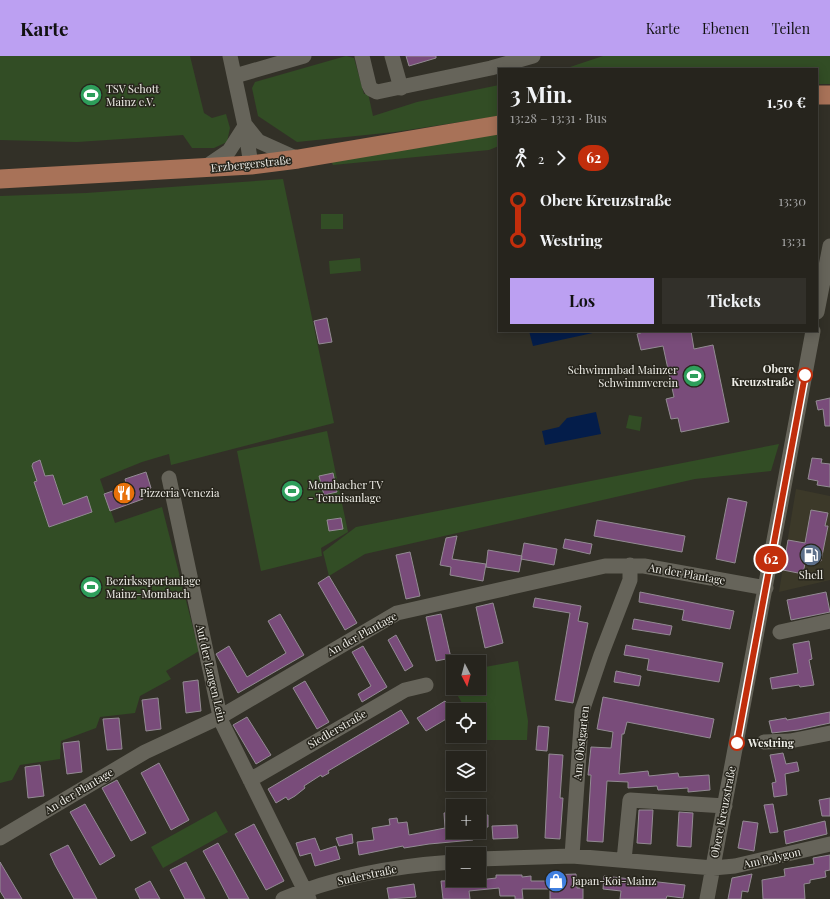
<!DOCTYPE html>
<html lang="de">
<head>
<meta charset="utf-8">
<style>
	body { margin:0; font-family:"Playfair Display",serif; background:#32302a; color:#f1f3f6; height:100vh; display:flex; flex-direction:column; font-size:15px; white-space:nowrap }
	* { box-sizing:border-box; margin:0 }
	p { font-size:13px; color:#a4a4a4 }
	.icon { flex:none; width:22px; height:22px; fill:none; stroke:currentColor; stroke-width:2; stroke-linecap:round; stroke-linejoin:round }
	.map { position:relative; flex:1; overflow:hidden }
	.drawer { position:absolute; left:498px; top:12px; width:320px; height:264px; display:flex; flex-direction:column; background:#26241d; border-radius:0px; box-shadow:0 2px 10px #0003,0 0 0 1px #42413b }
	.drawer>* { flex:none }
	.badge { padding:0 8px; border-radius:13px; font-size:14px; line-height:26px }
	.needle { width:26px; rotate:174deg }
	.buttons { position:absolute; left:446px; top:599px; display:grid; gap:8px }
	.buttons a { display:grid; place-items:center; width:40px; height:40px; border-radius:0px; background:#26241d; box-shadow:0 2px 10px #0003,0 0 0 1px #42413b; font-size:20px }
	.map>.badge { position:absolute; translate:-50% -50%; box-shadow:0 0 0 2px #fff }
	.legs { display:flex; align-items:center; gap:6px; height:44px; padding:0 12px; font-size:13px }
	.legs p { margin-inline-start:auto }
	.headline { display:flex; align-items:center; justify-content:space-between; height:68px; padding:0 12px }
	h1 { font-size:22px; font-weight:700; line-height:30px }
	.primary-button { display:flex; gap:8px; margin-top:auto; padding:8px 12px }
	.primary-button a { flex:1; height:46px; border-radius:0px; background:#bca0f2; color:#111; font-size:16px; font-weight:700; line-height:46px; text-align:center }
	.primary-button a+a { background:#32302a; color:#f1f3f6 }
	ul { padding:0 12px; list-style:none }
	li { display:flex; align-items:center; gap:14px; height:40px; font-size:15px }
	li i { display:grid; place-items:center; width:6px; height:100%; margin:0 5px; background:currentColor }
	li i::after { content:''; width:10px; height:10px; margin:-5px; border:3px solid; border-radius:50%; background:#26241d }
	li p { margin-inline-start:auto }
	li:first-child i { background:linear-gradient(#0000 50%,currentColor 0) }
	li:last-child i { background:linear-gradient(currentColor 50%,#0000 0) }
	header { display:flex; align-items:center; gap:24px; box-sizing:border-box; height:56px; padding:0 20px; background:#bca0f2; color:#111 }
	header strong { font-size:19px }
	nav { display:flex; gap:22px; margin-inline-start:auto; font-size:14px }
	.map>svg:first-child { display:block }
	.built { fill:#3c3929 }
	.green { fill:#324d25 }
	.water { fill:#041d4a }
	.building { fill:#794c7a; stroke:#938b93 }
	.lines { fill:none; stroke-linecap:round; stroke-linejoin:round }
	.minor { stroke:#66645a; stroke-width:15 }
	.major { stroke:#a87258; stroke-width:19 }
	.line-1-casing { stroke:#fff; stroke-width:9 }
	.line-1 { stroke:#c22e0c; stroke-width:6 }
	.stop-1-dot { fill:#fff; stroke:#c22e0c; stroke-width:2 }
	.labels { text-anchor:middle; stroke-width:3; stroke-linejoin:round; paint-order:stroke }
	.poi-label { font-size:11px; fill:#efeee8; stroke:#28261d; text-anchor:start }
	.street-label { font-size:11px; fill:#efeee8; stroke:#28261d }
	.stop-label { font-size:11px; font-weight:bold; fill:#efeee8; stroke:#28261d; text-anchor:end }
</style>
</head>
<body>
<header>
<strong>Karte</strong>
<nav><a>Karte</a><a>Ebenen</a><a>Teilen</a></nav>
</header>
<div class="map">
<svg width="830" height="843" viewBox="0 0 830 843">
	<rect width="100%" height="100%" fill="#323027"/>
	<path class="built" d="M796,433L830,440V524L779,536Z"/>
	<path class="green" d="M0,0H190L204,57L212,62L226,58L230,72L227,86L214,92H192L183,79L77,86L0,84Z
		M346,0L354,2L364,38L368,37L373,60L417,46L499,29V60L395,76L297,86L258,60L252,32L255,26Z
		M603,0H830V28H817V13H564Z
		M499,75V90L489,94L333,109L331,105Z
		M283,123L334,367L171,409L169,398L142,406L100,423L115,467L162,451L199,595L166,615L171,623L140,640L135,657L100,661L96,672L61,685L60,703L20,709L12,724L0,727V140L86,137Z
		M321,158H343V173H321Z
		M360,202L361,215L330,218L329,205Z
		M629,359L642,361L640,375L626,372Z
		M327,375L348,476L321,492L322,500L261,515L237,395Z
		M779,388L771,415L695,423L365,498L329,520L323,496L356,471Z
		M518,605L528,665L527,684H484L479,676V654H466L452,630L453,627V632H479V612Z
		M216,755L228,776L163,812L151,791Z"/>
	<path class="water" d="M529,275H602L533,290Z
		M596,356L601,378L545,389L542,375L559,371L567,362Z"/>
	<path class="building" d="M406,0H436V2L409,10Z
		M327,262L332,286L319,288L314,265Z
		M641,275H691L694,293L713,289L729,366L681,376L678,362L671,363L666,343L674,341L663,290L641,294L637,278L641,277Z
		M830,342V370H825L823,353L818,354L816,345Z
		M812,402L822,403L821,407L830,408V431L817,429L818,425L808,423Z
		M40,404L45,420L53,419L63,449L87,440L92,456L49,471L34,426L37,425L32,410L33,407Z
		M146,416L151,432L140,436L143,443L110,455L104,438L127,430L125,423Z
		M333,417L337,436L324,439L319,420Z
		M728,442L747,446L735,507L716,503Z
		M811,454L828,457L825,470H828L821,505L806,502L803,518L783,514L788,484L805,487Z
		M341,462L343,473L329,475L327,464Z
		M597,464L685,480L682,496L594,480Z
		M457,480L452,503L486,508L483,525L450,519L451,511L440,509L446,482Z
		M565,483L592,488L590,498L563,492Z
		M524,487L557,493L554,509L521,503Z
		M488,494L522,500L519,516L486,511Z
		M410,496L420,540L406,543L396,499Z
		M329,520L357,567L345,574L318,527Z
		M640,536L734,555L730,573L682,564L684,554L639,546Z
		M826,536L830,556L791,564L787,544Z
		M535,542L581,550L578,565L588,567L573,647L555,644L570,557L533,551Z
		M493,547L503,587L485,592L476,551Z
		M280,558L304,599L238,637L216,598L229,590L247,621L286,597L268,565Z
		M441,558L451,602L436,605L426,561Z
		M634,563L672,570L670,579L632,573Z
		M396,579L413,610L405,615L388,584Z
		M809,585L812,603L809,604L814,629L800,631L799,629L772,633L770,622L798,617L793,588Z
		M626,589L723,607L719,626L647,614L649,603L624,599Z
		M363,590L387,631L362,646L358,638L371,630L352,596Z
		M616,615L641,620L639,630L614,626Z
		M198,624L201,655L186,657L183,626Z
		M305,625L329,666L317,673L293,632Z
		M603,641L714,663L710,682L627,666L624,678H622L619,718L648,715L649,720L678,717L679,721L709,719L710,734L688,736V732L658,734L657,730L628,732V726L607,725L603,786L587,785L591,719H588L591,691L611,692L613,676L597,673Z
		M158,642L161,673L146,675L142,644Z
		M445,645L453,659L426,675L417,662Z
		M401,654L409,667L328,715L329,717L322,721L321,719L304,730L305,732L295,740L288,744L286,741L276,747L268,733Z
		M830,656V667L798,674L772,677L769,665L786,662L787,664Z
		M247,661L271,699L256,708L233,669Z
		M119,662L122,693L107,694L103,663Z
		M538,670L549,671L547,695L536,694Z
		M79,685L82,716L67,718L63,687Z
		M783,697L786,708L797,706L799,715L785,718L787,739L774,741L772,727L776,726L770,699Z
		M549,698L563,699L560,742H563L560,783L545,782Z
		M159,707L189,764L171,774L141,717Z
		M40,709L44,740L28,742L25,711Z
		M117,724L146,777L131,785L102,732Z
		M830,742V760H822L819,744Z
		M85,748L115,800L100,809L70,756Z
		M773,748L778,776L770,777L764,749Z
		M639,754H653L651,788L637,787Z
		M453,756V776H472L473,784L429,788L404,792L403,790L359,799L357,786L374,784L372,772L390,769L389,763L397,762L398,767L407,766L409,779L445,772L444,757Z
		M679,756L693,757L691,791L677,790Z
		M488,759V771L479,772V760Z
		M743,765L758,767L754,795L738,792Z
		M825,765L827,778L786,788L784,775Z
		M254,768L284,825L266,834L235,778Z
		M517,769L518,782L493,783L492,770Z
		M352,778L353,787L339,790L336,782Z
		M315,782L320,795L336,790L340,803L315,810L311,797L300,800L296,787Z
		M218,787L233,814L249,843H229L218,822L203,795Z
		M68,789L97,843H74L55,809L50,798Z
		M830,799V814L825,815L826,821L810,824V827L804,828L805,843H763L762,824L785,820L784,813L814,808L813,802Z
		M0,806L22,843H5L0,835Z
		M186,806L205,843H185L170,814Z
		M576,818L577,832H583V843H550V833H522L523,843H515V840H500L499,832L469,835L470,843H443L441,825L479,824L496,822V819H522V821L531,820V825H550V819Z
		M752,818L748,836L742,835L741,843H728L732,822Z
		M604,820L685,829L683,842L667,840L666,843H620L621,835L603,833Z
		M150,825L160,843H140L135,833Z
		M414,828L416,841L389,843L387,832Z"/>
	<g class="lines">
		<path class="minor" d="M230,0L245,70L251,109
			M362,0L369,29L371,33L377,36L491,12L533,0
			M392,0L401,32
			M235,20L304,0
			M246,70L258,85L298,103
			M204,112L229,95L245,70
			M817,256L830,190
			M169,422L221,665L309,843
			M780,576L830,565
			M764,686L790,685L830,677
			M250,724L405,634L426,629
			M0,782L145,696L220,661L397,557L605,510H644L766,532
			M572,800L582,655L601,599L630,524V509
			M479,803L572,800L713,812L735,810L830,788
			M624,804L630,744L725,750
			M283,843C337,820 395,810 453,806
			M707,843L813,275"/>
		<path class="major" d="M817,39H830
			M0,123L251,109L298,103L499,69"/>
	</g>
	<g class="lines">
		<g class="line-1-casing">
			<path id="line-1" d="M737,687L805,319"/>
		</g>
		<use href="#line-1" class="line-1"/>
	</g>
	<defs>
		<g id="stadium-disc" transform="scale(1.15)"><circle r="9.5" fill="#2e9e5b" stroke="#28261d"/><path d="M0-5a6.5 5 0 1 0 0 10a6.5 5 0 1 0 0-10ZM-3.5-1.8h7v3.6h-7Z" fill="#fff"/></g>
		<g id="restaurant-disc" transform="scale(1.15)"><circle r="9.5" fill="#e8710a" stroke="#28261d"/><path d="M-5-6h1v4h1v-4h1v4h1v-4h1v5L-1.5 .5V6h-2V.5L-5-1ZM5-6V6H3V1.5H1.5Q1.5-4 5-6Z" fill="#fff"/></g>
		<g id="fuel-disc" transform="scale(1.15)"><circle r="9.5" fill="#5c6f8a" stroke="#28261d"/><path d="M-5.5-6h7V0h2V4h1.3V-2.5L3-4.5l.8-.8L6-3V5H2.5V1h-1V6h-7ZM-4.2-4.7v3.2H.2V-4.7Z" fill="#fff"/></g>
		<g id="shop-disc" transform="scale(1.15)"><circle r="9.5" fill="#3f7fe0" stroke="#28261d"/><path d="M-5-2.5h2.3a2.7 3.5 0 0 1 5.4 0H5L5.5 6h-11ZM-1.5-2.5h3a1.5 2.3 0 0 0-3 0Z" fill="#fff"/></g>
	</defs>
	<g fill-rule="evenodd">
		<use href="#stadium-disc" x="91" y="39"/>
		<use href="#stadium-disc" x="694" y="320"/>
		<use href="#stadium-disc" x="292" y="435"/>
		<use href="#restaurant-disc" x="124" y="437"/>
		<use href="#fuel-disc" x="811" y="499"/>
		<use href="#stadium-disc" x="91" y="531"/>
		<use href="#shop-disc" x="556" y="825"/>
	</g>
	<g class="stop-1-dot">
		<circle cx="805" cy="319" r="7"/>
		<circle cx="737" cy="687" r="7"/>
	</g>
	<g class="labels">
		<g class="poi-label">
			<text x="106" y="37">TSV Schott<tspan x="106" dy="13">Mainz e.V.</tspan></text>
			<text x="678" y="318" text-anchor="end">Schwimmbad Mainzer<tspan x="678" dy="13">Schwimmverein</tspan></text>
			<text x="308" y="433">Mombacher TV<tspan x="308" dy="13">- Tennisanlage</tspan></text>
			<text x="140" y="441">Pizzeria Venezia</text>
			<text x="811" y="523" text-anchor="middle">Shell</text>
			<text x="106" y="529">Bezirkssportanlage<tspan x="106" dy="13">Mainz-Mombach</tspan></text>
			<text x="572" y="829">Japan-Koi-Mainz</text>
		</g>
		<g class="street-label">
			<text transform="translate(251 108) rotate(-6)" y="4">Erzbergerstraße</text>
			<text transform="translate(687 518) rotate(10)" y="4">An der Plantage</text>
			<text transform="translate(362 578) rotate(-29)" y="4">An der Plantage</text>
			<text transform="translate(211 617) rotate(77)" y="4">Auf der Langen Lein</text>
			<text transform="translate(337 673) rotate(-30)" y="4">Siedlerstraße</text>
			<text transform="translate(581 687) rotate(-84)" y="4">Am Obstgarten</text>
			<text transform="translate(79 735) rotate(-31)" y="4">An der Plantage</text>
			<text transform="translate(723 756) rotate(-79)" y="4">Obere Kreuzstraße</text>
			<text transform="translate(772 802) rotate(-13)" y="4">Am Polygon</text>
			<text transform="translate(367 819) rotate(-12)" y="4">Suderstraße</text>
		</g>
		<g class="stop-label">
			<text x="794" y="317">Obere<tspan x="794" dy="13">Kreuzstraße</tspan></text>
			<text x="748" y="691" text-anchor="start">Westring</text>
		</g>
	</g>
</svg>
<div class="buttons">
<a><svg class="needle" viewBox="-14 -14 28 28"><path d="M0-13l5 13h-10z" fill="#e53935"/><path d="M0 13l5-13h-10z" fill="#a4a4a4"/></svg></a>
<a><svg class="icon" aria-label="locate" viewBox="0 0 24 24"><circle cx="12" cy="12" r="6"/><path d="M12 2v4M12 18v4M2 12h4M18 12h4"/></svg></a>
<a><svg class="icon" aria-label="layers" viewBox="0 0 24 24"><path d="M12 4l9 5-9 5-9-5zM3 14l9 5 9-5"/></svg></a>
<a>+</a>
<a>−</a>
</div>
<b class="badge" style="left:771px;top:503px;background:#c22e0c;color:#fff">62</b>
<section class="drawer">
<div class="headline"><div><h1>3 Min.</h1><p>13:28 – 13:31 · Bus</p></div><b>1.50 €</b></div>
<div class="legs"><svg class="icon" aria-label="walk" viewBox="0 0 24 24"><circle cx="13" cy="4" r="2"/><path d="M13 8l-2 6 4 7M11 14l-3 7M7 12l3-4h3l4 4"/></svg>2<svg class="icon" aria-label="forward" viewBox="0 0 24 24"><path d="M9 5l7 7-7 7"/></svg><b class="badge" style="background:#c22e0c;color:#fff">62</b></div>
<ul>
<li><i style="color:#c22e0c"></i><b>Obere Kreuzstraße</b><p>13:30</p></li>
<li><i style="color:#c22e0c"></i><b>Westring</b><p>13:31</p></li>
</ul>
<div class="primary-button"><a>Los</a><a>Tickets</a></div>
</section>
</div>
</body>
</html>
